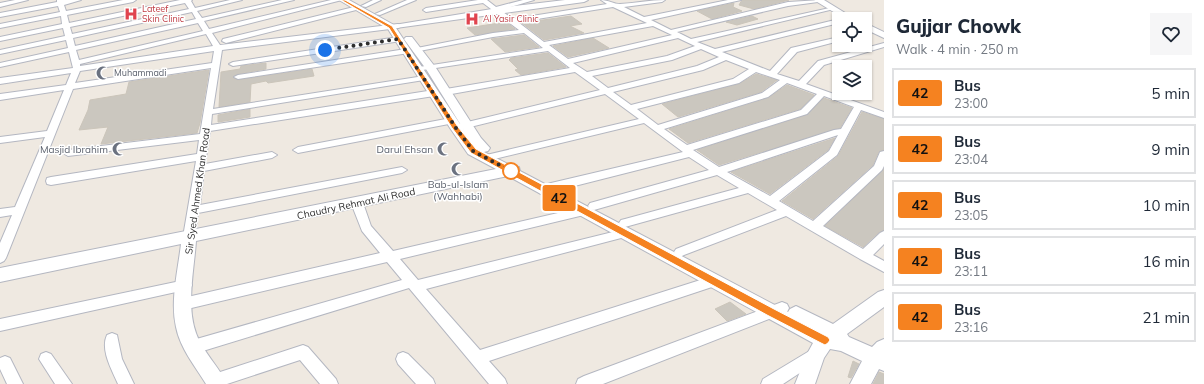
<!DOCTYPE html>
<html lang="en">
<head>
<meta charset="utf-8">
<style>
	body { margin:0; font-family:Mulish,sans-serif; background:#f6f6f7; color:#1f2937; height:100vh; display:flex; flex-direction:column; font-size:15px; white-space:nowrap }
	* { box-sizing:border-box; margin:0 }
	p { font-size:13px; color:#747a83 }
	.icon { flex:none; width:22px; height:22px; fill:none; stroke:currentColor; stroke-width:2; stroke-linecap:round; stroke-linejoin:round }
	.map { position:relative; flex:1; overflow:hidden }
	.drawer { display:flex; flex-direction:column; background:#fff; width:320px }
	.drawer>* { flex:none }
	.badge { padding:0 8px; border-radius:3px; font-size:14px; line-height:26px }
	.controls { position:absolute; left:832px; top:12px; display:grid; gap:8px }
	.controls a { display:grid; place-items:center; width:40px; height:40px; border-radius:0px; background:#fff; box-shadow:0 1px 3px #0004; font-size:20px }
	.you { position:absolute; width:20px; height:20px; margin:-10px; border:3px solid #fff; border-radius:50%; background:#1a73e8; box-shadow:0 0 0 6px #1a73e833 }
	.map>.badge { position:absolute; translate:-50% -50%; box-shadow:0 0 0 2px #fff }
	.round { display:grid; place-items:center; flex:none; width:42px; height:42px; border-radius:0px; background:#f6f6f7 }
	.overview { display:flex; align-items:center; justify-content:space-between; height:68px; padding:0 12px }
	h1 { font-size:19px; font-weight:800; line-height:30px }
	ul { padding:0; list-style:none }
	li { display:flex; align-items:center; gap:12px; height:50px; margin:0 8px 6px; padding:0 4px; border:2px solid #e0e1e3; border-radius:0px }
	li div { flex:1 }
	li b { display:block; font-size:15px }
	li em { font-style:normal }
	li .badge { min-width:44px; font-weight:700; text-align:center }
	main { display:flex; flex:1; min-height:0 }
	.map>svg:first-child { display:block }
	.building { fill:#cbc7bf; stroke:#cbc5ba }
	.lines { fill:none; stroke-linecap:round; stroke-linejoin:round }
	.minor-casing { stroke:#b4b7c1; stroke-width:2 }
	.tertiary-casing { stroke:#b4b7c1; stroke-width:2 }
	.minor { fill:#fff; fill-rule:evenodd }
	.tertiary { fill:#fff; fill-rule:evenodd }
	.line { fill:#f58220; stroke:#fff }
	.walk { stroke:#2e2e2e; stroke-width:4; stroke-dasharray:0 7.2 }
	.stop-dot { fill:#fff; stroke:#f58220; stroke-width:2 }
	.labels { text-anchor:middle; stroke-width:3; stroke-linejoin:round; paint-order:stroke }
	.far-health-label { font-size:9px; fill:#be3a42; stroke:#fff; text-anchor:start }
	.far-worship-label { font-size:9px; fill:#5b616d; stroke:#fff; text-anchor:start }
	.worship-label { font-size:10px; fill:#5b616d; stroke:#fff; text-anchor:end }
	.street-label { font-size:10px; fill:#2e2e2e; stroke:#fff }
</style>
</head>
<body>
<main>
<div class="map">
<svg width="884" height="384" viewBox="0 0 884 384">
	<rect width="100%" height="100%" fill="#efe9e1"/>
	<path class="building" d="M742,0H789L754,9L739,5Z
		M734,3L733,7L742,11L712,19L697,11Z
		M571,16L582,24L570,26L584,33L544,40L522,23Z
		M752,16L758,19L737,25L726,22Z
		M506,22L515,29L475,35L467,28Z
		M524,35L539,47L505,52L491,39Z
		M593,38L609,48L568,57L553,46Z
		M548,53L566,67L521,75L515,70L518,69L509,60L511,58Z
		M266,63V69L238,74L233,78L238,80L312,69L314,76L268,83L266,81L251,84L250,102L219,107L221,72L240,69L241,66Z
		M209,70L200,123L197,133L101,144L108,127L79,130L88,110L90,100L126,94L129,82Z
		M756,74L777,80L761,92L678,117L662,104L739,84Z
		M787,85L814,95L800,109L688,143L669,129L768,98Z
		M824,98L852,108L840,128L719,165L697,150L807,115Z
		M250,109V117L218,122V115Z
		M862,112L884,119V150L879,151L873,165L813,219L782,201L838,156Z
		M835,138L828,150L770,194L731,172Z
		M884,169V230L879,232L863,247L825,226Z
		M730,302L746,314L727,321L715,309Z
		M853,361L859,364L851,378L848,377Z
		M879,372L884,374V384H873Z"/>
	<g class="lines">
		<g class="minor-casing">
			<path id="minor" d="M15,0H28L0,7V3Z
				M57,0H81L64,5L66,11L123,0H136L133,2L67,15L69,23L180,0H192L191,1L195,8L230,0H242L197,11L202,18L282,0H294L204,21L209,29L331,0H342L212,33L220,45L398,24L402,26L398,28L222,50L213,109L424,76L428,78L424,80L212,114L211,125L434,90L438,93L434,96L210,131L205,164L272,152L277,155L272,158L204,171L200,205L402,167L407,170L402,173L198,213L195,237L193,240L189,242L185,240L183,237L196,161L51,185L47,184L46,181L47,178L51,177L197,154L199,140L68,156L63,153L68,150L200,134L211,68L73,89L6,258L4,261L0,263V243L12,215L0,217V209L15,207L45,137L0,143V137L47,131L64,90L0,100V94L66,85L71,73L0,84V78L73,68L69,52L0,67V63L68,48L66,40L0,54V50L65,36L63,28L0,41V37L62,24L61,16L0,28V24L60,12L58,6L0,17V13L57,2ZM185,3L189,9L72,34L70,27ZM192,12L196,19L75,46L73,38ZM198,23L203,31L79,60L76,50ZM206,34L213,46L80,66V64ZM214,51L212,63L75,83L80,71Z
				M373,0H381L366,7L361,6Z
				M407,0H416L380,15L375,14Z
				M478,0H487L496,7L523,0H534L500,10L513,19L607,4L601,0C608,0 614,4 620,4C635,3 650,0 665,0L662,2L624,7L644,17L728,0H741L651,20L671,30L788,2L821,0L818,2L788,6L677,32L691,39L834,7V9L697,42L715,49L839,19V23L722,52L770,71L791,48L839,37V41L797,52L777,74L799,81L818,61L884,43V47L824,65L806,84L884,112V118L861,110L837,155L779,201L813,221L874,166L880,152L884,151V166L882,170L823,226L863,249L880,233L884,231V244L873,255L884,261V272L860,259L786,216L684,255L680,257L676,255L674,252L676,249L777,210L748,193L625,227L621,226L619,223L621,220L625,219L739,188L717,175L594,210L590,209L588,206L590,203L709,170L689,157L543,194L539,193L538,190L539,187L551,183L683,152L644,123L486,161L482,160L481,158L482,156L639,119L605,94L458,130L455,129L453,127L455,125L600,90L575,72L446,95L443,94L442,92L443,90L446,89L570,68L548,51L416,71L415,69L419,67L543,48L524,33L493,37L414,52L413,50L417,48L493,33L519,30L483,3L426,12L423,10L426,8ZM613,7L647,23L544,42L518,22ZM653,26L672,35L568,59L549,45ZM678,38L695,46L667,56L587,72L573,63ZM701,49L719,57L697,66L608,88L592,76L672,60ZM726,60L749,69L733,79L631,105L613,92L703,70ZM756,72L780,80L762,93L658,125L637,109L739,83ZM787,83L817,94L801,110L687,145L664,129L768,97ZM824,96L854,107L841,129L834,130L719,167L693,150L807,114ZM838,135L829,151L770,196L727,172Z
				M358,6L361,8L360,9L226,43L222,41L223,39Z
				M872,28L876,30L865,34V30Z
				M398,37H401V41L233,66L229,64L233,62Z
				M406,49L410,51L409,53L238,79L234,77L238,75Z
				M451,118L454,119L456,121L454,123L298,153L293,150L298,147Z
				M357,199L361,200L363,203L371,226L393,251L584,207L588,208L590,211L588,214L584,215L400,259L418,280L625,229L629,230L631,233L629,236L625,237L426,289L480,350L713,276L718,277L720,281L718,285L489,361L505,379L507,384H489L409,288L193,354L188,352L186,347L188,342L193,340L402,280L387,262L183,310L178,308L176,304L178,300L183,298L380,253L362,231L351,203L353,200Z
				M185,280L190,281L192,285L190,289L185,290L0,331V319Z
				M782,302L787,304L789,308L787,312L603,384H576L578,379L584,376Z
				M112,333L117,335L122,359L134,384H118C112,370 100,350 107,335Z
				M303,345L308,347L336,379L338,384H320L300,360L227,384H208L206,381L209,376L214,374Z
				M816,347L821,349L823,354L821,359L783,384H761L763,379Z
				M46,352L51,354L72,384H55L39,359L41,354Z
				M403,352L408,354L433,379L435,384H416L398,364L396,359L398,354Z
				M5,356L10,358L23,384H7L0,369V358Z"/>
		</g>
		<g class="tertiary-casing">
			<path id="tertiary" d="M339,0H349L394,25L498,8L565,0H588L584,2L396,28L464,130L426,69L404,39L406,37H412L436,68L481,138L490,148L488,151L484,152L512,166L519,167L520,171L788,312L790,309L796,306L833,324L878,292L884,290V307L847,334L849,337L872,347L877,342L884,339V371L879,369L871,384H850L862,361L841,351L830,349L824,358L815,384H795L807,354L813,343L508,176L196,241C194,272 184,313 200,342C208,357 220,369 227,384H206C195,366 180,348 176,327C170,301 178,270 181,244L0,282V268L496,169L468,154L450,128L388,29Z
				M814,0H824L855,19H845Z
				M865,23L884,32V38L865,29Z"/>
		</g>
		<use href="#minor" class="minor"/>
		<use href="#tertiary" class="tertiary"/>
	</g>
	<path class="line" d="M341,0H345L392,26L458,127L476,149L774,309L828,337L830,340L828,343L825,345L821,343L767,315L471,153L452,128L389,28Z"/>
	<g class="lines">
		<path class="walk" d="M325,50L398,39L456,128L473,151L511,171"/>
	</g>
	<defs>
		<g id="hospital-bare" transform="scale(1.08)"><path d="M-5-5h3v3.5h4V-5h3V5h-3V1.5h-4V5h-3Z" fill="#e0444e" stroke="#fff" stroke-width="2.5" paint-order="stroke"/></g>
		<g id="mosque-bare" transform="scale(1.08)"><path d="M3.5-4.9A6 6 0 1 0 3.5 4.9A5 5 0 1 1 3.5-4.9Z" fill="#6b7280" stroke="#fff" stroke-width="2.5" paint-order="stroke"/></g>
	</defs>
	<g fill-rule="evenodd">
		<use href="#hospital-bare" x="131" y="14"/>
		<use href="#hospital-bare" x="472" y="19"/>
		<use href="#mosque-bare" x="103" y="73"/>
		<use href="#mosque-bare" x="119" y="149"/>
		<use href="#mosque-bare" x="444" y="149"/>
		<use href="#mosque-bare" x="458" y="169"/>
	</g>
	<circle class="stop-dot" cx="511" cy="171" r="8"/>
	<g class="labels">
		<g class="far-health-label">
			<text x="142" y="12">Lateef<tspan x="142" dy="10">Skin Clinic</tspan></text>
			<text x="483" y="22">Al Yasir Clinic</text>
		</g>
		<g class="far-worship-label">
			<text x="114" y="76">Muhammadi</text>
		</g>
		<g class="worship-label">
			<text x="108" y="153">Masjid Ibrahim</text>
			<text x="433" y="153">Darul Ehsan</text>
			<text x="458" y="188" text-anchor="middle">Bab-ul-Islam<tspan x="458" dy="12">(Wahhabi)</tspan></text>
		</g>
		<g class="street-label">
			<text transform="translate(197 191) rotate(-82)" y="4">Sir Syed Ahmed Khan Road</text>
			<text transform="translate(356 203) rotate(-12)" y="4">Chaudry Rehmat Ali Road</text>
		</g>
	</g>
</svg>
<div class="controls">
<a><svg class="icon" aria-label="locate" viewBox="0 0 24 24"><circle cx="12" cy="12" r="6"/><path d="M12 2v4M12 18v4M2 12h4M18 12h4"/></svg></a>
<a><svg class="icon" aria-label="layers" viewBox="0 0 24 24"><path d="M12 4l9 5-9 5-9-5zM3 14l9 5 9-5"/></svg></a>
</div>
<div class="you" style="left:325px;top:50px"></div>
<b class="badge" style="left:559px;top:198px;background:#f58220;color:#111">42</b>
</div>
<section class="drawer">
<div class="overview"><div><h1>Gujjar Chowk</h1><p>Walk · 4 min · 250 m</p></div><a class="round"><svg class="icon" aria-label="heart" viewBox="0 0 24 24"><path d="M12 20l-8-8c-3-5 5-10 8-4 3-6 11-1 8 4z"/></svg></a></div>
<ul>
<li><span class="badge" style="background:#f58220;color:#111">42</span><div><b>Bus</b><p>23:00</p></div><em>5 min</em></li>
<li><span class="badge" style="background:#f58220;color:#111">42</span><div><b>Bus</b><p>23:04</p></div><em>9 min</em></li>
<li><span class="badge" style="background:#f58220;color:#111">42</span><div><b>Bus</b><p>23:05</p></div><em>10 min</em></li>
<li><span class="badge" style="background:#f58220;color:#111">42</span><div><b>Bus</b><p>23:11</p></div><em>16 min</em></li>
<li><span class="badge" style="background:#f58220;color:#111">42</span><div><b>Bus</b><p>23:16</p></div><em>21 min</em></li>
</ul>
</section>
</main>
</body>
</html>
